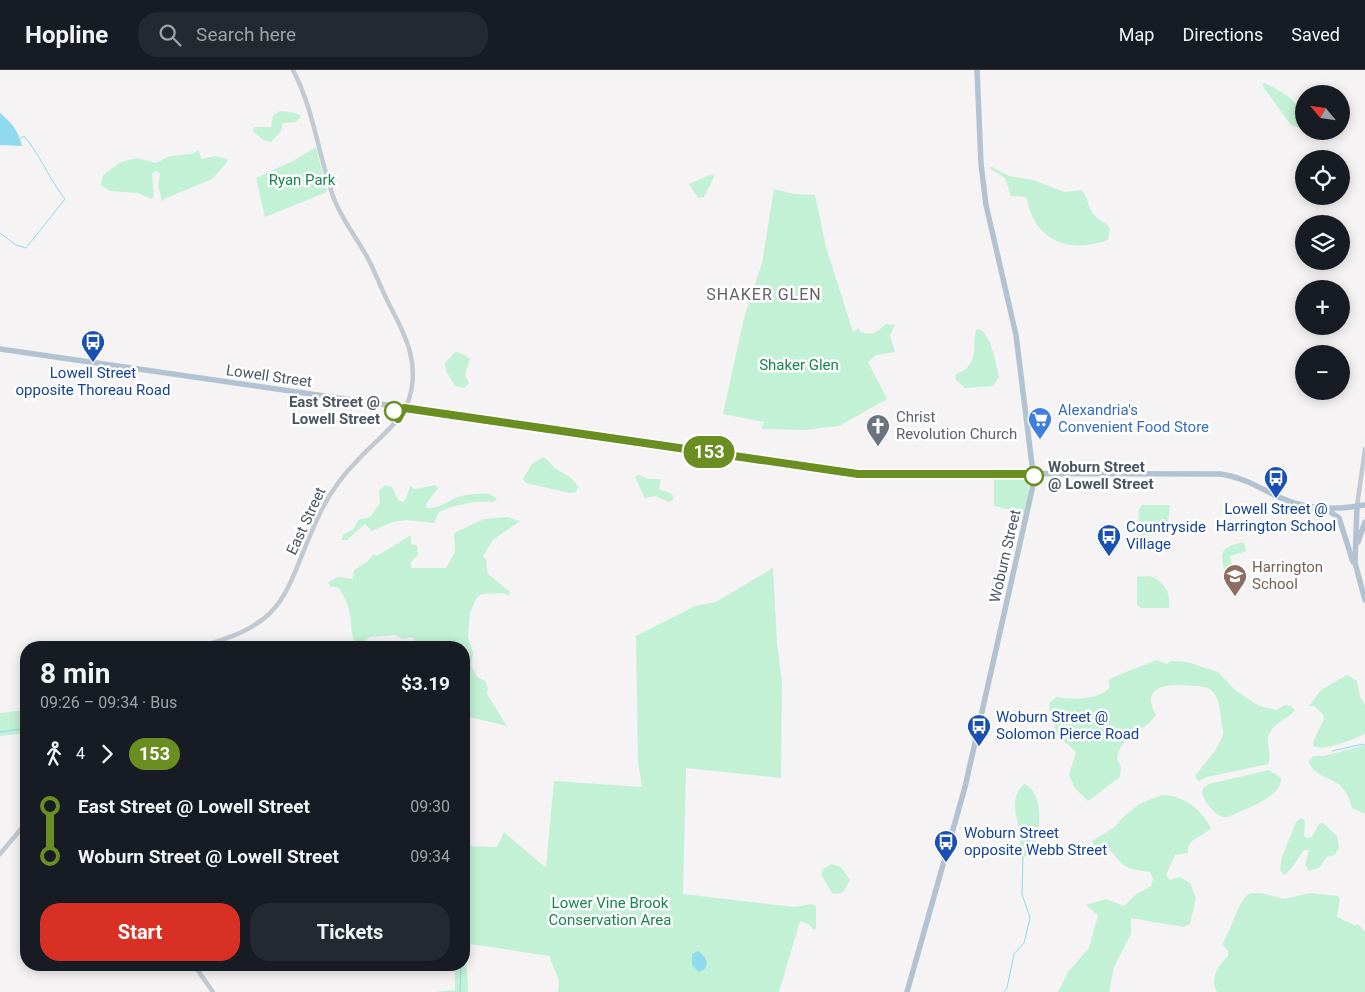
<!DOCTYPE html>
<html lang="en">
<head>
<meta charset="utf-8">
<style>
	body { margin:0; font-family:Roboto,sans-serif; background:#242831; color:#f1f3f6; height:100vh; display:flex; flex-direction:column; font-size:19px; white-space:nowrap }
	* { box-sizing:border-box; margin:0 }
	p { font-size:16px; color:#9ea1a6 }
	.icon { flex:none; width:28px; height:28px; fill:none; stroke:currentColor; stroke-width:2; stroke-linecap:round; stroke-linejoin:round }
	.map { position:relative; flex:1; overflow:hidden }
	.sheet { position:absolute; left:20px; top:571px; width:450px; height:330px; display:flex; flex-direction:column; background:#171b24; border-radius:20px; box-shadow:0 2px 12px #0003 }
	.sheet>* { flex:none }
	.badge { padding:0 10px; border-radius:16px; font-size:18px; line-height:32px }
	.needle { width:32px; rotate:299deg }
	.buttons { position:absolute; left:1295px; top:15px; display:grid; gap:10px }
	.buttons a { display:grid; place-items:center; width:55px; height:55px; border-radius:50%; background:#171b24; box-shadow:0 2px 12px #0003; font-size:25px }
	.map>.badge { position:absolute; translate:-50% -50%; box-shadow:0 0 0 2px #fff }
	.legs { display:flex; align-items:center; gap:8px; height:55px; padding:0 20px; font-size:16px }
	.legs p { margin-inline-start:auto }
	.head { display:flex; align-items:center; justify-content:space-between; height:85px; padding:0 20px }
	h1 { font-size:28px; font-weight:700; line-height:38px }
	.button { display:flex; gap:10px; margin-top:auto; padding:10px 20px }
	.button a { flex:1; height:58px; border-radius:20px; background:#d93025; color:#fff; font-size:20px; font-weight:700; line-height:58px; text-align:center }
	.button a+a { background:#242831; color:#f1f3f6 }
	ul { padding:0 20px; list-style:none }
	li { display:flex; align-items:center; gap:18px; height:50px; font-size:19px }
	li i { display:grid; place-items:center; width:8px; height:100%; margin:0 6px; background:currentColor }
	li i::after { content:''; width:12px; height:12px; margin:-6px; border:4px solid; border-radius:50%; background:#171b24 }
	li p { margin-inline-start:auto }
	li:first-child i { background:linear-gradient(#0000 50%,currentColor 0) }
	li:last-child i { background:linear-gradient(currentColor 50%,#0000 0) }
	header { display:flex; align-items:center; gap:30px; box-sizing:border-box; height:70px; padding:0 25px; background:#171b24; border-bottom:1px solid #363941 }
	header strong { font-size:24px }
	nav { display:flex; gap:28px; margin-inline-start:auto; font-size:18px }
	.search { width:350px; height:45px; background:#242831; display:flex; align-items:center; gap:12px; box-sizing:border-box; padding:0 18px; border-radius:20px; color:#9ea1a6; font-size:19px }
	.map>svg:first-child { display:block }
	.green { fill:#c3f1d5 }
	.water { fill:#90daee }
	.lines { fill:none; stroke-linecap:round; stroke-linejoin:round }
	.stream { stroke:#90daee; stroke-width:1 }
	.minor { stroke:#c1cad2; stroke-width:4.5 }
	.major { stroke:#b3c2d1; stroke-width:5.5 }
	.line-1-casing { stroke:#fff; stroke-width:11 }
	.line-1 { stroke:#6b8e23; stroke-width:8 }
	.stop-1-dot { fill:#fff; stroke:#6b8e23; stroke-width:2.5 }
	.labels { text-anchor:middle; stroke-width:5; stroke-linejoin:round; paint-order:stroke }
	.park-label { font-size:15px; fill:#17864f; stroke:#fff }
	.transit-label { font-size:15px; fill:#164399; stroke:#fff; text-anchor:start }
	.street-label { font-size:15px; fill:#4a5661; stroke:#fff }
	.stop-label { font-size:15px; font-weight:bold; fill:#4a5661; stroke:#fff; text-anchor:end }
	.shop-label { font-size:15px; fill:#366cbe; stroke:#fff; text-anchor:start }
	.worship-label { font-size:15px; fill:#5b616d; stroke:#fff; text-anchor:start }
	.education-label { font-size:15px; fill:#785e54; stroke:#fff; text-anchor:start }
	.neighbourhood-label { font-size:16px; letter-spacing:1px; fill:#5f6368; stroke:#fff }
</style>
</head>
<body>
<header>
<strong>Hopline</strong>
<div class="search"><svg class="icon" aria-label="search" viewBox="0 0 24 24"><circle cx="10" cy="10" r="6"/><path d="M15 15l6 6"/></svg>Search here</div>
<nav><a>Map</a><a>Directions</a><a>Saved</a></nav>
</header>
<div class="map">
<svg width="1365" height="922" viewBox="0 0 1365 922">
	<rect width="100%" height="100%" fill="#f5f3f3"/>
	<path class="green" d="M1264,13C1282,21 1304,33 1304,55L1301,58L1291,55L1262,15Z
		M280,41L291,42L300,45V48L296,52L283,53L281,61L271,72L263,70L253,61L254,57H271L273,46Z
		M316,77L327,122L265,147L256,108L293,91Z
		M199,80L201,89L215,86L227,89V92L212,109L166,128L162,131L158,116L160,104L157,101L152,103L154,127L151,129L138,123L110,121L101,115L103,105L121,92L137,88L156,93L170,86L192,84Z
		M992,97L1009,106L1033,110L1065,122L1081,120C1088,126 1087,134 1092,142C1097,150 1104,151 1110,158L1108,170C1069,184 1035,171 1027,129L1025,127L1011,126L1005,108L989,98Z
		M712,104L714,107L704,127L698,128L689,114Z
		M774,119L794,124L815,125L826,177L853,262L858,258L861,262C874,267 877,261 886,254L895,255L890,265L895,282L876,285L868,292L887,329L839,356L804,360L763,359L761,358L764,352L723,344L744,248L762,193Z
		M977,259C991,260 996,295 999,307L993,316L965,318L956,310L955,305C959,301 964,302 968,297C979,283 971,271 977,259Z
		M455,282L461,283L470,289L465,305L469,313L464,318L455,316L446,301L445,293Z
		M543,387C549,390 550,394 555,398C564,405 573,406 578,417L576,422L570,423L526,413L523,409L532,394Z
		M639,405L648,409H661L659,419L672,424L674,429L669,432L655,426L645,428L635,407Z
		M994,408L1028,409L1029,422L1025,443L994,436Z
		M385,415L392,417L398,430L403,432L406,429L410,416L415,419L435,415L438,418L426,434L427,438C439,439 447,431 458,427C466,424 481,423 490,424L497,429L493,432C474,431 457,434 439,442L434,453L406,450L393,452L371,461L365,454L347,470H341L344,464L354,459L358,450L370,447L380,433L379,421Z
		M1142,435H1170L1168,453L1155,465L1138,466L1139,439Z
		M508,447L520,451L493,470L483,486L486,490L488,504L510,522L509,526L504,523L482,524L477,527L470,543L468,567L473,583L471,595L477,607L485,611L488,619L487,624L507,656L470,647L464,654V578L421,577L412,567L403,569L395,565L370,567L359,577C350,570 352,554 350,544C348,534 344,526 339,518L330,516L328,512L338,507L353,509L354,500L368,491L374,484L377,486L411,465V474L417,475L418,485L411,492V498H446L455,482L454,463L484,449Z
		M1244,472L1246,481L1230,486L1233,500L1225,503C1219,481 1221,477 1244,472Z
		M773,498L777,573L782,612L781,708L686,698L683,824L795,837L812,834L816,836V859L814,860L808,854L800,851L779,922H558L559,911L549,886L464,873V776L497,777L504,762L546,798L554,711L642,717L638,692L636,566L695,536L716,532Z
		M1150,506C1164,511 1171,523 1169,538H1141L1137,535V507Z
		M1156,590L1167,594L1171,591L1187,592L1218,602L1235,620L1259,636L1276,640L1285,635L1291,636L1295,640C1288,649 1275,653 1270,662C1264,673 1273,684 1268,694L1207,707L1198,711L1195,706C1205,692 1218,681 1223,664C1224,659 1221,654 1221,649C1221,640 1218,625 1211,620C1205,616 1198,616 1192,616C1169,613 1139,615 1156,645C1145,662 1121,663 1117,689L1121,697L1120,707L1088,731L1075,718L1069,705L1076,682L1057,665L1049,638L1050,632L1057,627C1071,630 1101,630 1110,617L1108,611C1112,606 1147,595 1156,590Z
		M1347,605L1357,611L1360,627L1365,635V664C1354,669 1323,682 1313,676V672L1324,649L1323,644L1314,636H1309L1321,620Z
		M26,640V663L0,666V643Z
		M1365,675V744L1352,738C1343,701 1317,714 1309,692L1313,686H1324Z
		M1269,700L1281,708C1282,728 1243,739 1228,747C1217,749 1206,734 1202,724L1203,718L1209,714Z
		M1024,714C1048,722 1040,781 1026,787L1010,779L1020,774C1022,753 1005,732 1024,714Z
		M1162,725C1185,726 1201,739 1211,758C1202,768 1187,767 1188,783L1175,785L1166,805L1170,810L1180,807L1190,813L1196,828L1190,854L1184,857L1131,848V864L1114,897L1109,922H1058L1068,902L1089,878L1098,845L1086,835L1106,829L1124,836L1135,825L1151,816L1153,809L1150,802C1127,799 1125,799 1110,780L1094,776L1092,771L1115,757L1120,750L1139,734Z
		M1301,748L1305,751L1304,766L1307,768L1312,767L1319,754L1323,753L1337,766L1339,777L1335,785L1327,787L1319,798L1309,801L1305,795L1309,780H1304L1291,799L1284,805L1280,800L1282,787L1296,752Z
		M831,794L841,797L850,810L844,821L837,824L832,823L822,806V800Z
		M1250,823H1261L1284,829L1310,823L1338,826L1340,829L1337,847L1354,855L1358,854L1365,862V922H1217C1209,908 1219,895 1228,886V881L1222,874C1233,859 1236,833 1250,823Z
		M464,881C467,895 468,908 468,922H435L455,920V895H464Z"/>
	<path class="water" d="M0,43C12,53 18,60 22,76L0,75Z
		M698,881C705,886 709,891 705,899L699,902L692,895V884Z"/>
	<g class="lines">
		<path class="stream" d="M0,163L16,175L26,178L65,129C49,109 41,86 24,66L20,69
			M0,662L26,658
			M1332,681L1363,674L1365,676
			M460,922L461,895
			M1004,922L1007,918L1014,884L1024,873L1030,848L1022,824L1023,785"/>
		<path class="minor" d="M1357,436L1365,379
			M194,578C294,553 282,522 321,441C330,423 342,406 356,392C373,372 400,355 409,329C420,294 406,266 390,236C381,219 375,201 366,185C355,165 340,147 333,126C318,84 314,40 293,0
			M0,784L26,753
			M194,895L213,922"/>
		<path class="major" d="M0,279L858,403L1220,404C1243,407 1260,418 1281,428C1307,440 1337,440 1365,435
			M391,336L397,349
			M1357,436L1355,493L1365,530
			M1325,438L1339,448L1353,492
			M1358,472L1365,452
			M907,922L965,717L1034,411L1016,265L986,135L981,94L977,0"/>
	</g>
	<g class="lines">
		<g class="line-1-casing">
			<path id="line-1" d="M394,341L398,349L404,338L858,404H1034V406"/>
		</g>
		<use href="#line-1" class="line-1"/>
	</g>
	<defs>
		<g id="bus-pin" transform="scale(1.25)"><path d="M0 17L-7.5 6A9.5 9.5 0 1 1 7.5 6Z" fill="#1a4fb4" stroke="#fff"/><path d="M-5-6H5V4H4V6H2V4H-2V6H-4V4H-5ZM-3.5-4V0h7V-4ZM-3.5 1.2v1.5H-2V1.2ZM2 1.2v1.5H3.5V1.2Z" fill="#fff"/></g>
		<g id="supermarket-pin" transform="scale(1.25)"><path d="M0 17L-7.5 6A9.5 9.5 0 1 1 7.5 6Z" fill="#3f7fe0" stroke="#fff"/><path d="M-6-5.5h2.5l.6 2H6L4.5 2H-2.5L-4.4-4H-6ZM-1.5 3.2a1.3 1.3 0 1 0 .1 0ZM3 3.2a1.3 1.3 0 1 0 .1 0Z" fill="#fff"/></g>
		<g id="church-pin" transform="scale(1.25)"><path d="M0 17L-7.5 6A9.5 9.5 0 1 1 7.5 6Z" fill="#6b7280" stroke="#fff"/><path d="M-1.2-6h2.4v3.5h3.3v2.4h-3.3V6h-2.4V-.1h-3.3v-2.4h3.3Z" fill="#fff"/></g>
		<g id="school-pin" transform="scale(1.25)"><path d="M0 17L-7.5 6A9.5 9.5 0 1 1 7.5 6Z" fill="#8d6e63" stroke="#fff"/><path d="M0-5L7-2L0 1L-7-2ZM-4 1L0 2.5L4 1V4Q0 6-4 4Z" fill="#fff"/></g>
	</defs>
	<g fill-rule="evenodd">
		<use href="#bus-pin" x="93" y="272"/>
		<use href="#supermarket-pin" x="1040" y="349"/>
		<use href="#church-pin" x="878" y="356"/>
		<use href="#bus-pin" x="1276" y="408"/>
		<use href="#bus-pin" x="1109" y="466"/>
		<use href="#school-pin" x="1235" y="506"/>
		<use href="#bus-pin" x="979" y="656"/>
		<use href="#bus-pin" x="946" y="772"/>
	</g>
	<g class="stop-1-dot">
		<circle cx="394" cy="341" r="9"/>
		<circle cx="1034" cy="406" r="9"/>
	</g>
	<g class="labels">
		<g class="park-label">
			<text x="302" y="115">Ryan Park</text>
			<text x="799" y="300">Shaker Glen</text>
			<text x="610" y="838">Lower Vine Brook<tspan x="610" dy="17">Conservation Area</tspan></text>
		</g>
		<g class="transit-label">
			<text x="93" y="308" text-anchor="middle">Lowell Street<tspan x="93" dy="17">opposite Thoreau Road</tspan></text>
			<text x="1276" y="444" text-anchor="middle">Lowell Street @<tspan x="1276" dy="17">Harrington School</tspan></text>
			<text x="1126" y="462">Countryside<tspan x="1126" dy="17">Village</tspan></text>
			<text x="996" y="652">Woburn Street @<tspan x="996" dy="17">Solomon Pierce Road</tspan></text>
			<text x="964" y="768">Woburn Street<tspan x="964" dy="17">opposite Webb Street</tspan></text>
		</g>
		<g class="street-label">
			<text transform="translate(269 306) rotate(8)" y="5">Lowell Street</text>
			<text transform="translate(306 451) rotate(-65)" y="5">East Street</text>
			<text transform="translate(1005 486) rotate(-77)" y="5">Woburn Street</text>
		</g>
		<g class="stop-label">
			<text x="380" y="337">East Street @<tspan x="380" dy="17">Lowell Street</tspan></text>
			<text x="1048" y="402" text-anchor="start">Woburn Street<tspan x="1048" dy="17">@ Lowell Street</tspan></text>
		</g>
		<g class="shop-label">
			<text x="1058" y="345">Alexandria's<tspan x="1058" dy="17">Convenient Food Store</tspan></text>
		</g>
		<g class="worship-label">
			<text x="896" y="352">Christ<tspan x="896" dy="17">Revolution Church</tspan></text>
		</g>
		<g class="education-label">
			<text x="1252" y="502">Harrington<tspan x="1252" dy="17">School</tspan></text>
		</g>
		<g class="neighbourhood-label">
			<text x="764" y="230">SHAKER GLEN</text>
		</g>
	</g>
</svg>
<div class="buttons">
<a><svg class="needle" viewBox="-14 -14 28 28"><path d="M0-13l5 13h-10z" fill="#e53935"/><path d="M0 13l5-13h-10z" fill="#9ea1a6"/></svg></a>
<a><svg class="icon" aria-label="locate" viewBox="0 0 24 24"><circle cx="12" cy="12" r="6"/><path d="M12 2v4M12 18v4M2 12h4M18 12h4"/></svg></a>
<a><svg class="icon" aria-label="layers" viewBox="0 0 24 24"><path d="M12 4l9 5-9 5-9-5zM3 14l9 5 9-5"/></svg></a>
<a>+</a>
<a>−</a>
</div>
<b class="badge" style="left:709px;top:382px;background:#6b8e23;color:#fff">153</b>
<section class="sheet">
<div class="head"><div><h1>8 min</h1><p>09:26 – 09:34 · Bus</p></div><b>$3.19</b></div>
<div class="legs"><svg class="icon" aria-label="walk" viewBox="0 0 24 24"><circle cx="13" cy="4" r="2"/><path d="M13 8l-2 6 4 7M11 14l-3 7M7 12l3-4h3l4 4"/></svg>4<svg class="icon" aria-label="forward" viewBox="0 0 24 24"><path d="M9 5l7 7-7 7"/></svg><b class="badge" style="background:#6b8e23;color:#fff">153</b></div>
<ul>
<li><i style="color:#6b8e23"></i><b>East Street @ Lowell Street</b><p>09:30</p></li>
<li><i style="color:#6b8e23"></i><b>Woburn Street @ Lowell Street</b><p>09:34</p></li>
</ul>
<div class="button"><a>Start</a><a>Tickets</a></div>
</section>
</div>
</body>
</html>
